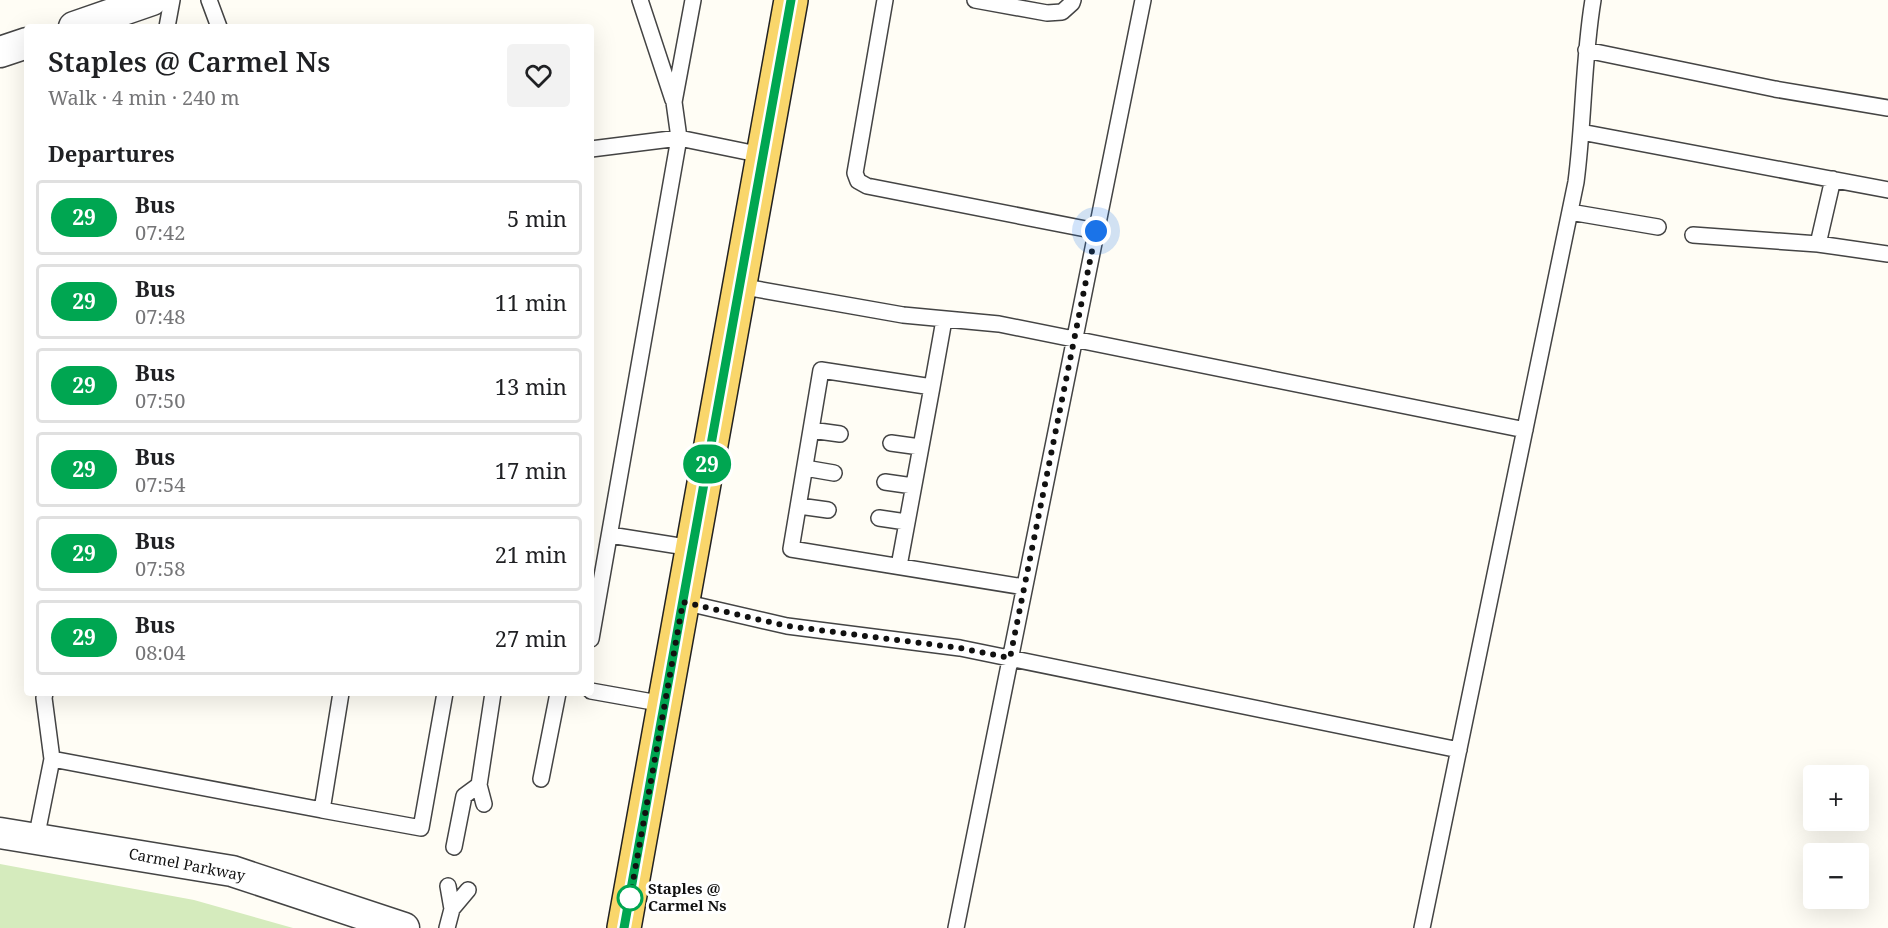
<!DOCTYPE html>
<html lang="en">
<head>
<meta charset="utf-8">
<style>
	body { margin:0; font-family:"Noto Serif",serif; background:#f2f2f2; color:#202124; height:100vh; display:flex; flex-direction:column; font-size:22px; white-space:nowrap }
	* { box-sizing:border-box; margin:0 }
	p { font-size:20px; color:#757577 }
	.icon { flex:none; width:33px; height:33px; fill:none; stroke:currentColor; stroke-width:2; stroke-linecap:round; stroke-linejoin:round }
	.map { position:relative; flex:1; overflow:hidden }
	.panel { position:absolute; left:24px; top:24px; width:570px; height:672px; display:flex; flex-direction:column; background:#fff; border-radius:6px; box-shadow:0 6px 24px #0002 }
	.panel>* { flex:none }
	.badge { padding:0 12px; border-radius:20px; font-size:21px; line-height:39px }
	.tools { position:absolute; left:1803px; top:765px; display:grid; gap:12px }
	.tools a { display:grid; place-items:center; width:66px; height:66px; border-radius:6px; background:#fff; box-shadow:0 6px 24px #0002; font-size:30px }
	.you { position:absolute; width:30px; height:30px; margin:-15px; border:4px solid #fff; border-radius:50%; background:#1a73e8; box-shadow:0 0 0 9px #1a73e833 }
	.map>.badge { position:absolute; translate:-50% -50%; box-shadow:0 0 0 3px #fff }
	h2 { padding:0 24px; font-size:22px; line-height:54px }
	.round { display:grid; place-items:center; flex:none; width:63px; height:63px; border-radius:6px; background:#f2f2f2 }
	.overview { display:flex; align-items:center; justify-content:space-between; height:102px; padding:0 24px }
	h1 { font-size:28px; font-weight:600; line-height:45px }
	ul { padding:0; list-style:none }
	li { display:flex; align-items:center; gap:18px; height:75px; margin:0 12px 9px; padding:0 12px; border:3px solid #e0e0e0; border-radius:6px }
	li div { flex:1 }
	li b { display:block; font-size:22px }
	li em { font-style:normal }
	li .badge { min-width:66px; font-weight:700; text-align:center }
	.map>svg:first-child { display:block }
	.green { fill:#d5ebbd }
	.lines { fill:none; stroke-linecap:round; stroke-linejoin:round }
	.lane-casing { stroke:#444; stroke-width:18 }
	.street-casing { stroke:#444; stroke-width:33 }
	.primary-casing { stroke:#222; stroke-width:36 }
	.lane { stroke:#fff; stroke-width:15 }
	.street { stroke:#fff; stroke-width:30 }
	.primary { stroke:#f9d66b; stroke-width:33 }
	.line-casing { stroke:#fff; stroke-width:14 }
	.line { stroke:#00a651; stroke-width:9 }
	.walk { stroke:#111; stroke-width:6; stroke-dasharray:0 10.8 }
	.stop-dot { fill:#fff; stroke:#00a651; stroke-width:3 }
	.labels { text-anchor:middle; stroke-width:6; stroke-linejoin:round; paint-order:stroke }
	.street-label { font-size:15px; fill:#111; stroke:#fff }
	.stop-label { font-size:15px; font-weight:bold; fill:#111; stroke:#fff; text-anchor:start }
</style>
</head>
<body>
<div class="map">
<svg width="1888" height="928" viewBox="0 0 1888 928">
	<rect width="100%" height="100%" fill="#fffdf5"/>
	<path class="green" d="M0,864L194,900L293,928H0Z"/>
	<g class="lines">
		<g class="lane-casing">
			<path id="lane" d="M209,0L219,27
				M640,0L673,100
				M693,0L674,102L679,138L762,155
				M885,0L855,173L858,181L867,186L1096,231
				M975,0L1047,13L1062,12L1072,3L1073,0
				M167,27L172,0
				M1586,50L1775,89L1888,108
				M1581,132L1888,190
				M591,149L679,138L591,639
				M1833,179L1818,244L1888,254
				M1570,212L1658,227
				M1693,235L1818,244
				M739,286L903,315L999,324L1525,430
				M932,387L944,320
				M811,430L840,434
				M891,443L920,447
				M805,468L834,473
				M885,482L913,486
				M799,506L828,510
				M879,518L906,522
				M610,535L692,548
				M899,566L932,387L821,370L791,549L1024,587
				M683,602L787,626L960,648L1459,750
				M591,691L664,704
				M45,693L44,698L52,759
				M541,779L558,693
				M479,785L484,804
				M322,810L421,828L445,693
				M36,839L52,759L322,810L341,693
				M454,847L464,796L479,785L493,693
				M452,909L468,890
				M447,928L452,909L448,886
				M956,928L1143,0
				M1422,928L1576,182C1584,121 1583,60 1593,0"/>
		</g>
		<g class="street-casing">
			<path id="street" d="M74,27L152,0
				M0,52L27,43
				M0,833L232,871L404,928"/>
		</g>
		<g class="primary-casing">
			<path id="primary" d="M624,928L791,0"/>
		</g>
		<use href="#lane" class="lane"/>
		<use href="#street" class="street"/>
		<use href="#primary" class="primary"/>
	</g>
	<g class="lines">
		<g class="line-casing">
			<path id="line" d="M624,928L791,0"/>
		</g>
		<use href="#line" class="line"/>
		<path class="walk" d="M630,898L683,602L787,626L960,648L1010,658L1096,231"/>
	</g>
	<circle class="stop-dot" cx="630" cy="898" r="12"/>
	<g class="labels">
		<g class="street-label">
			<text transform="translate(187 865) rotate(11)" y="5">Carmel Parkway</text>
		</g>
		<g class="stop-label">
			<text x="648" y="894">Staples @<tspan x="648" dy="17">Carmel Ns</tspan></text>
		</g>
	</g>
</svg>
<div class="tools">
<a>+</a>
<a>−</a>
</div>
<div class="you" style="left:1096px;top:231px"></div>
<b class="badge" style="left:707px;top:464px;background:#00a651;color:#fff">29</b>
<section class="panel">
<div class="overview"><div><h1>Staples @ Carmel Ns</h1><p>Walk · 4 min · 240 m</p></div><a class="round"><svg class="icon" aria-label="heart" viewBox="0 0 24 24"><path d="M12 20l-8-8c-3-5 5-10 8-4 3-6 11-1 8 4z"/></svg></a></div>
<h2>Departures</h2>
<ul>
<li><span class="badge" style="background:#00a651;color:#fff">29</span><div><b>Bus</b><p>07:42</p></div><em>5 min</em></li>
<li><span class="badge" style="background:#00a651;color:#fff">29</span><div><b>Bus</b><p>07:48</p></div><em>11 min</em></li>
<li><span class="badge" style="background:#00a651;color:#fff">29</span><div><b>Bus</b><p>07:50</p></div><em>13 min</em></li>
<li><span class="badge" style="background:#00a651;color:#fff">29</span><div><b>Bus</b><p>07:54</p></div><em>17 min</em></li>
<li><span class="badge" style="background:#00a651;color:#fff">29</span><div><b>Bus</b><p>07:58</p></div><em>21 min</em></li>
<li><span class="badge" style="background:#00a651;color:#fff">29</span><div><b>Bus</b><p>08:04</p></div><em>27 min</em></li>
</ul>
</section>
</div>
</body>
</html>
